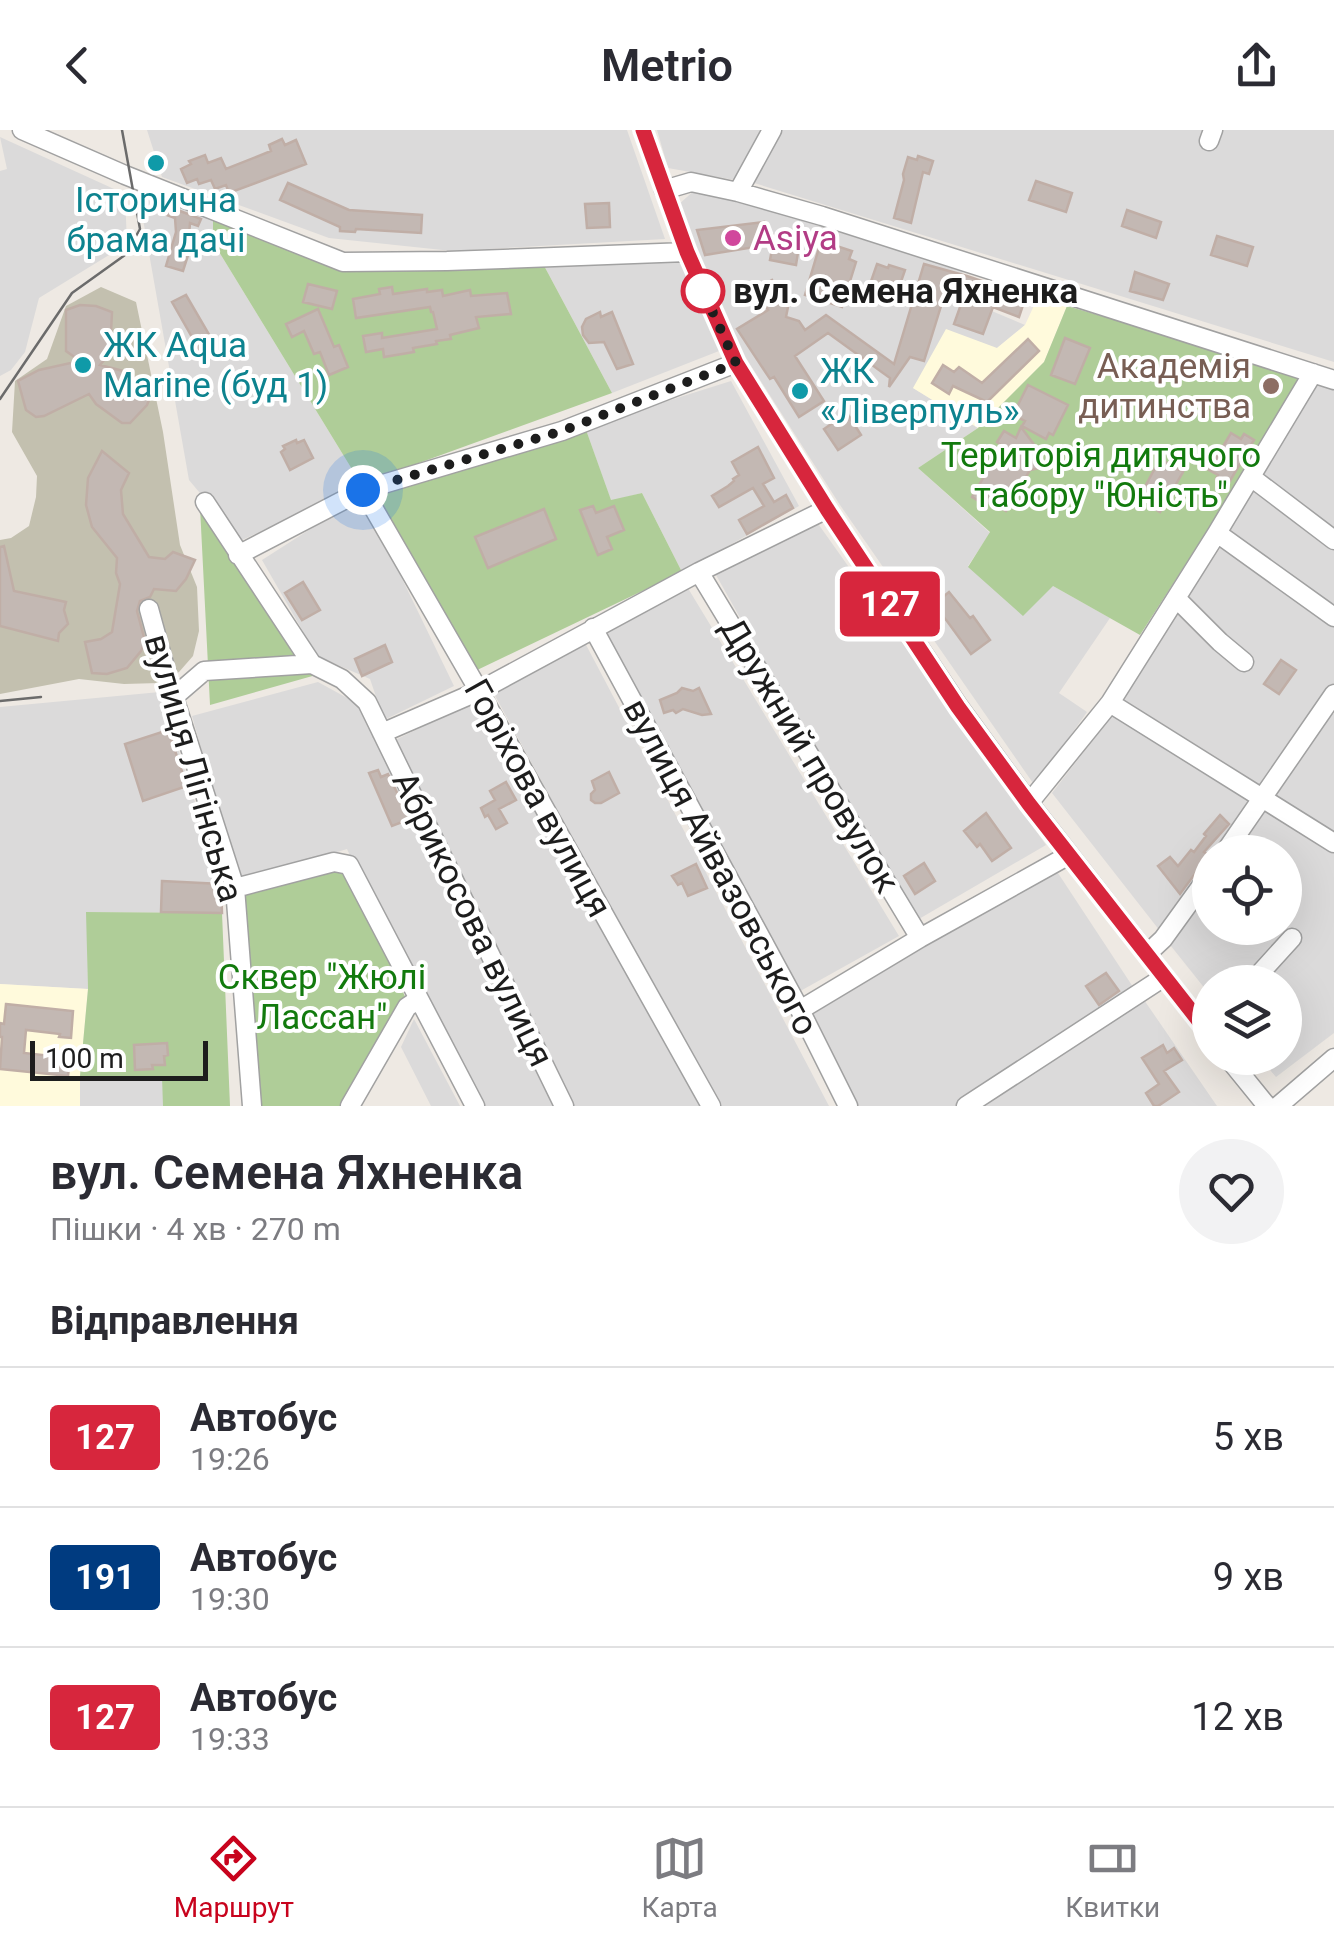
<!DOCTYPE html>
<html lang="uk">
<head>
<meta charset="utf-8">
<style>
	body { margin:0; font-family:Roboto,sans-serif; background:#f2f2f3; color:#2b2b33; height:100vh; display:flex; flex-direction:column; font-size:38px; white-space:nowrap }
	* { box-sizing:border-box; margin:0 }
	p { font-size:32px; color:#7c7c81 }
	.icon { flex:none; width:55px; height:55px; fill:none; stroke:currentColor; stroke-width:2; stroke-linecap:round; stroke-linejoin:round }
	.map { position:relative; height:976px; overflow:hidden }
	.details { display:flex; flex-direction:column; background:#fff; flex:1 }
	.details>* { flex:none }
	.badge { padding:0 20px; border-radius:8px; font-size:35px; line-height:65px }
	.controls { position:absolute; left:1192px; top:705px; display:grid; gap:20px }
	.controls a { display:grid; place-items:center; width:110px; height:110px; border-radius:50%; background:#fff; box-shadow:0 10px 40px #0002; font-size:50px }
	.scale { position:absolute; left:30px; bottom:25px; width:178px; box-sizing:border-box; padding-left:10px; border:5px solid #1d1d1d; border-top:0; font-size:28px; line-height:35px; white-space:nowrap; color:#1d1d1d; -webkit-text-stroke:8px #fff; paint-order:stroke }
	.you { position:absolute; width:50px; height:50px; margin:-25px; border:8px solid #fff; border-radius:50%; background:#1a73e8; box-shadow:0 0 0 15px #1a73e833 }
	.map>.badge { position:absolute; translate:-50% -50%; box-shadow:0 0 0 5px #fff }
	h2 { padding:0 50px; font-size:38px; line-height:90px }
	.round { display:grid; place-items:center; flex:none; width:105px; height:105px; border-radius:52px; background:#f2f2f3 }
	.headline { display:flex; align-items:center; justify-content:space-between; height:170px; padding:0 50px }
	h1 { font-size:48px; font-weight:600; line-height:75px }
	ul { padding:0; list-style:none }
	li { display:flex; align-items:center; gap:30px; height:140px; padding:0 50px; border-top:2px solid #e1e1e2 }
	li div { flex:1 }
	li b { display:block; font-size:38px }
	li em { font-style:normal }
	li .badge { min-width:110px; font-weight:700; text-align:center }
	header { display:flex; justify-content:space-between; align-items:center; height:130px; padding:0 50px; background:#fff; font-size:45px; font-weight:600 }
	.menu { display:flex; justify-content:space-around; align-items:center; height:140px; border-top:2px solid #e1e1e2; background:#fff; font-size:28px; color:#7c7c81 }
	.menu a { display:grid; justify-items:center; gap:5px }
	.menu .selected { color:#c8031d }
	.map>svg:first-child { display:block }
	.residential { fill:#dbdada }
	.education { fill:#fffadc }
	.construction { fill:#c3c0af }
	.forest { fill:#afcd98 }
	.building { fill:#c3b8b3; stroke:#c0aea6; stroke-width:2.5 }
	.lines { fill:none; stroke-linecap:round; stroke-linejoin:round }
	.minor-casing { stroke:#a1a1a1; stroke-width:21 }
	.minor { stroke:#fff; stroke-width:18 }
	.tram { stroke:#6b6b6b; stroke-width:2.5 }
	.line-casing { stroke:#fff; stroke-width:22 }
	.line { stroke:#d7263d; stroke-width:15 }
	.walk { stroke:#1d1d1d; stroke-width:10; stroke-dasharray:0 18 }
	.culture-dot { fill:#0f9aa8; stroke:#fff; stroke-width:4 }
	.hotel-dot { fill:#d1479c; stroke:#fff; stroke-width:4 }
	.stop-dot { fill:#fff; stroke:#d7263d; stroke-width:5 }
	.education-dot { fill:#8d6e63; stroke:#fff; stroke-width:4 }
	.labels { text-anchor:middle; stroke-width:8; stroke-linejoin:round; paint-order:stroke }
	.culture-label { font-size:35px; fill:#0d838f; stroke:#fff; text-anchor:start }
	.hotel-label { font-size:35px; fill:#b23c85; stroke:#fff; text-anchor:start }
	.stop-label { font-size:35px; font-weight:bold; fill:#1d1d1d; stroke:#fff; text-anchor:start }
	.education-label { font-size:35px; fill:#785e54; stroke:#fff; text-anchor:end }
	.park-label { font-size:35px; fill:#127a0d; stroke:#fff }
	.street-label { font-size:35px; fill:#1d1d1d; stroke:#fff }
</style>
</head>
<body>
<header><svg class="icon" aria-label="back" viewBox="0 0 24 24"><path d="M15 5l-7 7 7 7"/></svg>Metrio<svg class="icon" aria-label="share" viewBox="0 0 24 24"><path d="M12 15V3M7 8l5-5 5 5M5 13v7h14v-7"/></svg></header>
<div class="map">
<svg width="1334" height="976" viewBox="0 0 1334 976">
	<rect width="100%" height="100%" fill="#eee9e3"/>
	<path class="residential" d="M147,0H627L665,109L452,121L329,108L162,47Z
		M657,0H768L740,51L668,38Z
		M779,0H1334V232L751,52Z
		M0,7L125,64L127,114L39,168L25,222L11,240L0,246V41L7,39Z
		M137,55L213,84V112L361,354L240,411L189,350Z
		M697,58L963,141L956,164L963,169L1025,195L997,218L913,258L978,298L918,338L990,403L968,436L1053,456L1110,488L1059,563L1087,582L1035,656L840,375L737,214L677,76Z
		M680,124L719,221L612,263L541,130Z
		M1313,245L1334,252V404L1255,346Z
		M731,251L799,376L682,442L642,363L611,371L585,297Z
		M1256,357L1334,415V485L1226,405Z
		M362,366L454,556L384,590L370,549L317,526L262,430Z
		M814,388L1046,715L912,793L716,445Z
		M1223,414L1334,494V553L1259,662L1122,570L1185,470Z
		M686,455L899,806L786,869L603,499Z
		M584,511L829,976H718L493,562Z
		M318,552L360,575L557,976H473L419,873L347,719L239,752L192,586Z
		M160,562L221,754L222,783L87,782L88,859L0,854V577Z
		M479,569L706,976H569L391,612Z
		M1331,582L1334,584V703L1273,665Z
		M1114,583L1255,672L1218,722H1210V733L1160,801L1052,663Z
		M1265,678L1334,723V903L1276,947L1260,928H1285V852H1210V865L1167,811L1210,753V798H1285V722H1232Z
		M1054,737L1137,863L961,976H854L807,880Z
		M1142,867L1217,976H973Z
		M414,889L460,976H431L401,917Z
		M80,946L163,947V976H80Z"/>
	<path class="education" d="M1038,167L1067,176L1044,232L978,298L913,258L946,199L997,218L1025,195Z
		M0,854L88,859L80,946V976H0Z"/>
	<path class="construction" d="M101,157L136,172L163,302L180,415L197,457L199,501L193,526L179,542L159,553L124,554L79,549L0,564V410L11,408L29,396L36,367L37,346L12,302L15,251L47,229L66,176Z"/>
	<path class="forest" d="M213,84L342,137L541,130L612,263L361,354L213,112Z
		M1067,176L1307,246L1140,505L1053,456L1023,486L968,437L990,402L918,338L978,298L1044,232Z
		M585,297L611,370L642,363L682,442L473,542L370,363Z
		M200,377L316,545L210,575Z
		M341,730L409,875L346,976H255L238,763Z
		M86,782L222,783L230,976H163L162,947L80,946L88,859Z"/>
	<path class="building" d="M282,9L285,15L296,10L306,34L229,63L226,55L215,59L211,50L199,54L197,49L187,53L181,39L191,34L189,31L205,25L208,33L221,28L226,39L271,21L269,15Z
		M918,26L933,31L929,44L923,42L911,93L894,88L904,50L903,44L908,27L917,30Z
		M1036,51L1072,63L1066,82L1029,70Z
		M288,53L349,80L422,85L421,103L356,99L355,102L340,101V97L280,70Z
		M154,71L201,89L198,96L190,93L188,118L190,119L183,141L166,136L176,102L175,88L153,80Z
		M609,73L610,97L587,98L585,74Z
		M1127,80L1161,92L1156,108L1122,96Z
		M764,92L765,103L800,110L796,135L770,130L773,114L705,125L697,100Z
		M1217,106L1253,117L1247,136L1211,125Z
		M821,111L852,121L849,129L856,132L842,177L805,165Z
		M877,134L888,138L889,135L905,140L895,169L869,157Z
		M924,134L967,146L1026,166L1019,187L993,177L983,204L954,194L964,166L946,160L924,231L910,227L889,257L890,248L828,203L795,226L824,271L799,287L774,247L770,249L737,199L768,180L756,160L772,150L788,177L786,187L799,191L805,200L826,185L894,234Z
		M1135,142L1169,154L1163,170L1130,161Z
		M308,154L337,161L332,179L303,172Z
		M392,157L393,164L427,159V162L442,160L443,166L470,160L471,166L507,163L511,184L476,187L479,198L450,205L451,209L436,211L437,214L413,218L414,222L384,227L383,219L366,222L363,206L382,203V208L437,199L433,182H431L430,177L356,188L353,169L380,164L379,159Z
		M186,165L214,213L200,221L172,172Z
		M80,175L96,176L112,182L110,223L100,235L127,242L153,260L147,275L130,293H122L96,274L89,264L44,286L36,287L26,280L18,251L39,240L80,231L66,221V180Z
		M318,179L334,217L339,215L348,237L329,245L320,222L314,224L304,201L292,207L286,194Z
		M600,182L601,187L612,182L633,234L617,239L604,212L589,213L583,205L582,197L586,189Z
		M1065,208L1090,218L1075,254L1051,245Z
		M1028,209L1039,221L987,272L953,256L949,264L932,253L943,235L954,242L959,237L982,253Z
		M1028,255L1068,275L1053,305L1049,303L1046,309L1022,296L1025,291L1013,285Z
		M847,283L861,305L838,320L824,299Z
		M1021,297L1041,324L1038,328L1039,338L1030,340L1006,381L989,371L986,375L972,367L1002,316L997,312L1004,301L1016,308Z
		M1231,303L1241,309L1244,304L1254,310L1227,356L1216,349L1218,345L1209,340Z
		M296,310L297,313L304,310L313,328L290,340L281,322L285,319L283,316Z
		M758,317L774,348L763,354L774,372L786,365L793,378L747,404L739,390L764,376L753,358L719,377L712,366L728,356L734,351L733,349L739,345L732,332Z
		M102,321L129,343L121,360L123,384L149,427L165,429L173,422L195,430L186,449L176,461L154,459L150,467L140,471L137,481L145,511L141,521L127,538L107,544L92,543L85,512L101,509L112,502L120,454L116,443L117,428L92,397L86,375L88,348Z
		M1160,329L1183,342L1160,382L1148,375L1150,370L1141,364Z
		M593,376L596,383L614,376L624,400L607,407L612,419L598,425L580,380Z
		M544,379L556,409L488,438L475,407Z
		M4,416L14,461L66,472L64,480L68,494L59,503L58,511L0,496V417Z
		M303,452L320,480L302,490L285,463Z
		M949,462L970,488L973,486L990,510L971,524L947,491L933,475Z
		M385,515L392,532L362,546L355,529Z
		M1281,530L1296,540L1279,564L1264,554Z
		M682,558L693,561L699,558L711,584L702,585L683,579L676,583L673,580L664,583L660,570L677,563Z
		M168,600L187,656L143,671L125,614Z
		M378,640L381,647L388,644L410,689L392,696L369,643Z
		M609,642L619,663L601,673H595L591,670V664L595,660L592,651Z
		M506,652L516,670L499,679L507,693L496,699L488,685L485,687L481,678L495,670L490,661Z
		M986,683L1011,718L992,731L980,714L977,717L964,701Z
		M1220,685L1229,694L1204,722L1210,726V729L1200,737L1180,764L1158,736L1170,727L1178,736L1191,720L1194,722L1206,706L1204,704Z
		M924,733L935,751L915,764L904,746Z
		M696,734L707,758L688,766L682,753L678,755L672,746Z
		M162,751L221,754L222,783L161,782Z
		M1106,843L1119,861L1099,875L1086,856Z
		M6,874L73,881L71,908L59,907L60,904L26,900L24,923L70,928L68,946L0,939L2,907H0V893L4,894Z
		M167,913L168,925L164,926L165,935H152L153,939L135,940L134,915Z
		M1163,915L1167,923L1174,918L1182,930L1164,941L1179,962L1158,976H1154L1146,963L1159,954L1142,928Z"/>
	<g class="lines">
		<g class="minor-casing">
			<path id="minor" d="M22,0L125,45L343,132L447,131L687,122
				M643,0L687,122L736,233L827,379L959,577L1029,673L1210,905
				M1209,11L1213,0
				M664,60L691,52L738,62L822,86L1334,250
				M738,62L772,0
				M1251,347L1334,410
				M363,360L479,561L711,976
				M205,372L312,534
				M1217,403L1334,487
				M238,425L363,360L562,301L736,233
				M699,442L920,808
				M1176,468L1220,512L1244,532
				M149,479L169,552L235,758L252,976
				M593,498L800,880L848,976
				M175,566L204,541L312,534L342,549L367,572L564,976
				M1110,573L1334,713
				M382,603L479,561L699,442L827,379
				M1029,673L1110,573L1217,403L1313,243
				M1225,722L1334,564
				M235,758L334,732L349,735L475,976
				M1147,824L1163,809L1210,744
				M1252,852L1292,808
				M800,880L920,808L1069,725
				M1228,928L1267,976
				M350,976L407,877L413,873H420
				M966,976L1164,847
				M1278,976L1334,928"/>
		</g>
		<use href="#minor" class="minor"/>
		<path class="tram" d="M0,269L72,163L125,125L140,99L122,0
			M0,571L41,567"/>
	</g>
	<g class="lines">
		<g class="line-casing">
			<path id="line" d="M643,0L687,122L736,233L827,379L958,577L1029,674L1210,905"/>
		</g>
		<use href="#line" class="line"/>
		<path class="walk" d="M363,360L562,301L736,233L703,161"/>
	</g>
	<g class="culture-dot">
		<circle cx="156" cy="33" r="10"/>
		<circle cx="83" cy="235" r="10"/>
		<circle cx="800" cy="261" r="10"/>
	</g>
	<circle class="hotel-dot" cx="733" cy="108" r="10"/>
	<circle class="stop-dot" cx="703" cy="161" r="20"/>
	<circle class="education-dot" cx="1271" cy="256" r="10"/>
	<g class="labels">
		<g class="culture-label">
			<text x="156" y="82" text-anchor="middle">Історична<tspan x="156" dy="40">брама дачі</tspan></text>
			<text x="103" y="227">ЖК Aqua<tspan x="103" dy="40">Marine (буд 1)</tspan></text>
			<text x="820" y="253">ЖК<tspan x="820" dy="40">«Ліверпуль»</tspan></text>
		</g>
		<g class="hotel-label">
			<text x="753" y="120">Asiya</text>
		</g>
		<g class="stop-label">
			<text x="733" y="173">вул. Семена Яхненка</text>
		</g>
		<g class="education-label">
			<text x="1251" y="248">Академія<tspan x="1251" dy="40">дитинства</tspan></text>
		</g>
		<g class="park-label">
			<text x="1101" y="337">Територія дитячого<tspan x="1101" dy="40">табору "Юність"</tspan></text>
			<text x="322" y="859">Сквер "Жюлі<tspan x="322" dy="40">Лассан"</tspan></text>
		</g>
		<g class="street-label">
			<text transform="translate(810 625) rotate(59)" y="12">Дружний провулок</text>
			<text transform="translate(194 638) rotate(74)" y="12">вулиця Лігінська</text>
			<text transform="translate(538 668) rotate(61)" y="12">Горіхова вулиця</text>
			<text transform="translate(721 737) rotate(62)" y="12">вулиця Айвазовського</text>
			<text transform="translate(473 789) rotate(64)" y="12">Абрикосова вулиця</text>
		</g>
	</g>
</svg>
<div class="controls">
<a><svg class="icon" aria-label="locate" viewBox="0 0 24 24"><circle cx="12" cy="12" r="6"/><path d="M12 2v4M12 18v4M2 12h4M18 12h4"/></svg></a>
<a><svg class="icon" aria-label="layers" viewBox="0 0 24 24"><path d="M12 4l9 5-9 5-9-5zM3 14l9 5 9-5"/></svg></a>
</div>
<div class="scale">100 m</div>
<div class="you" style="left:363px;top:360px"></div>
<b class="badge" style="left:890px;top:474px;background:#d7263d;color:#fff">127</b>
</div>
<section class="details">
<div class="headline"><div><h1>вул. Семена Яхненка</h1><p>Пішки · 4 хв · 270 m</p></div><a class="round"><svg class="icon" aria-label="heart" viewBox="0 0 24 24"><path d="M12 20l-8-8c-3-5 5-10 8-4 3-6 11-1 8 4z"/></svg></a></div>
<h2>Відправлення</h2>
<ul>
<li><span class="badge" style="background:#d7263d;color:#fff">127</span><div><b>Автобус</b><p>19:26</p></div><em>5 хв</em></li>
<li><span class="badge" style="background:#003b80;color:#fff">191</span><div><b>Автобус</b><p>19:30</p></div><em>9 хв</em></li>
<li><span class="badge" style="background:#d7263d;color:#fff">127</span><div><b>Автобус</b><p>19:33</p></div><em>12 хв</em></li>
</ul>
</section>
<nav class="menu">
<a class="selected"><svg class="icon" aria-label="directions" viewBox="0 0 24 24"><path d="M12 3l9 9-9 9-9-9zM9 14v-3h6M13 9l2 2-2 2"/></svg>Маршрут</a>
<a><svg class="icon" aria-label="map" viewBox="0 0 24 24"><path d="M3 6l6-2 6 2 6-2v14l-6 2-6-2-6 2zM9 4v14M15 6v14"/></svg>Карта</a>
<a><svg class="icon" aria-label="tickets" viewBox="0 0 24 24"><path d="M3 7h18v10H3zM15 7v10"/></svg>Квитки</a>
</nav>
</body>
</html>
